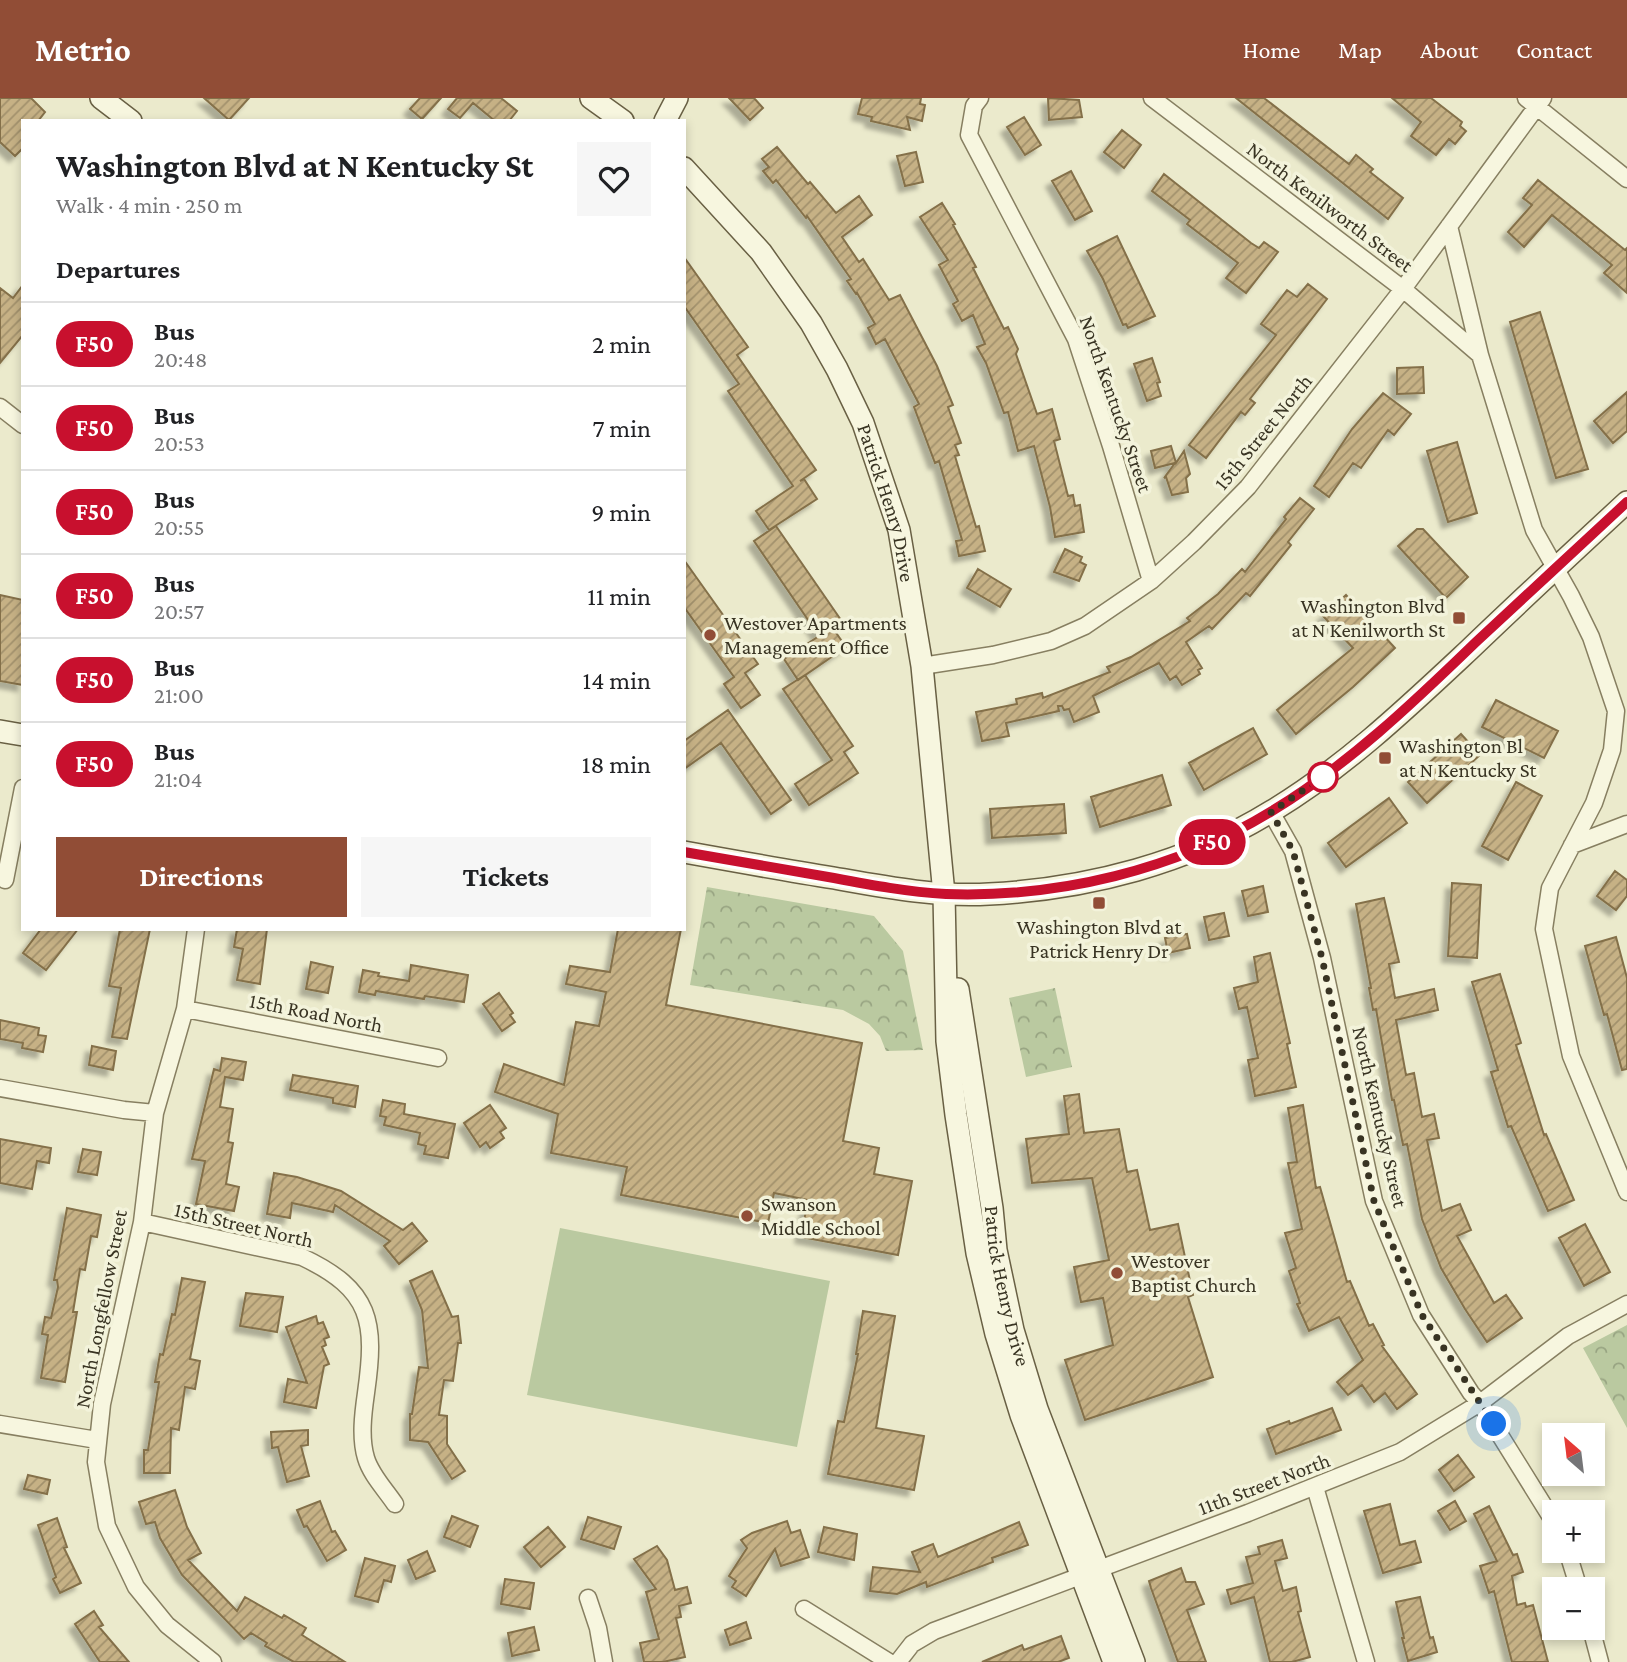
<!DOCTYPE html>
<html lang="en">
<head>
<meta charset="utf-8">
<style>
	body { margin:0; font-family:"Crimson Pro",serif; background:#f6f6f6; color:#202124; height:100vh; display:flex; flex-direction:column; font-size:26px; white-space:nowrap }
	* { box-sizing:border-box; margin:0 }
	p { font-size:23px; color:#757577 }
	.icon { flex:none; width:38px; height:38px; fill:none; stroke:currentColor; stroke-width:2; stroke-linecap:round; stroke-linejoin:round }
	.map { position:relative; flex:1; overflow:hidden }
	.details { position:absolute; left:21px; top:21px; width:665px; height:812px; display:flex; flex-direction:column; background:#fff; border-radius:0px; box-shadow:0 4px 10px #0003 }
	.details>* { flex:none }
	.badge { padding:0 14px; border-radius:23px; font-size:24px; line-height:46px }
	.needle { width:46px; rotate:332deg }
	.fabs { position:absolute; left:1542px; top:1325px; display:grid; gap:14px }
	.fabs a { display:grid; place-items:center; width:63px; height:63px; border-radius:0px; background:#fff; box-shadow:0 4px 10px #0003; font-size:35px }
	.you { position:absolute; width:35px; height:35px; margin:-18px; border:5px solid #fff; border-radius:50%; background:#1a73e8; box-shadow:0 0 0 10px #1a73e833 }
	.map>.badge { position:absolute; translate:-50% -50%; box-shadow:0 0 0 4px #fff }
	h2 { padding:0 35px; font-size:26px; line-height:63px }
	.round { display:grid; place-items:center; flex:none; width:74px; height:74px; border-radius:0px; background:#f6f6f6 }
	.head { display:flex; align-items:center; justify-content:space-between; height:119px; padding:0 35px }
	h1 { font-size:33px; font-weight:700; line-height:52px }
	.primary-button { display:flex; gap:14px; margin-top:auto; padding:14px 35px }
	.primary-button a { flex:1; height:80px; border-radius:0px; background:#914d36; color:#fff; font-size:28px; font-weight:700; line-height:80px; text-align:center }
	.primary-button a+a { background:#f6f6f6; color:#202124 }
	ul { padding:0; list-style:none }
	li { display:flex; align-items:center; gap:21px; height:84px; padding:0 35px; border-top:2px solid #e0e0e0 }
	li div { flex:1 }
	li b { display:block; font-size:26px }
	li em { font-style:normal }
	li .badge { min-width:77px; font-weight:700; text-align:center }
	header { display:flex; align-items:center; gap:42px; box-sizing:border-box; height:98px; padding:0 35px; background:#914d36; color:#fff }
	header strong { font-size:33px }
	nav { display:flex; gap:38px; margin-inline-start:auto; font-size:24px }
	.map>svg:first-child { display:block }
	.forest { fill:url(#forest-crowns) }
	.pitch { fill:#bac9a0 }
	.building { fill:url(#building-hatch); stroke:#847049; stroke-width:2; filter:url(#shadow) }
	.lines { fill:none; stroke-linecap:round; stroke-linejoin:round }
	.street-casing { stroke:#877f61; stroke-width:19 }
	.secondary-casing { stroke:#696044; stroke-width:24 }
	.street { stroke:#f7f6df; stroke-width:16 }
	.secondary { stroke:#f7f6df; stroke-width:21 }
	.line-casing { stroke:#fff; stroke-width:16 }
	.line { stroke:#c8102e; stroke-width:10 }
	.walk { stroke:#393423; stroke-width:7; stroke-dasharray:0 12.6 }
	.poi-dot { fill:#914d36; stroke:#f3f3db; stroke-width:2.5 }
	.stop-dot { fill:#fff; stroke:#c8102e; stroke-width:3.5 }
	.labels { text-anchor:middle; stroke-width:7; stroke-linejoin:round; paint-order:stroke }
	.street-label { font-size:21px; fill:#393423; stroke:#f3f3db }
	.poi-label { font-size:21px; fill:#393423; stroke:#f3f3db; text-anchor:start }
</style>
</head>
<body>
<header>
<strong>Metrio</strong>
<nav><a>Home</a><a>Map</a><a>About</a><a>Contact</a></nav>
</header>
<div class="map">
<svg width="1627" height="1564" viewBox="0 0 1627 1564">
	<defs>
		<pattern id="forest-crowns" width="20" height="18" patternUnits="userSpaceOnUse" patternTransform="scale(1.75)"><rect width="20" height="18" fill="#bac9a0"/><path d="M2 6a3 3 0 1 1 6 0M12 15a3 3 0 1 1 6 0" fill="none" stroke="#98a482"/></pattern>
		<pattern id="building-hatch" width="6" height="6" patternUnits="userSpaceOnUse" patternTransform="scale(1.75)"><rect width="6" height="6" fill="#c6b185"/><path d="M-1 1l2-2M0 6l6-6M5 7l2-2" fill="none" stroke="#a2916c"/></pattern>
		<filter id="shadow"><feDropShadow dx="-6" dy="6" stdDeviation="2" flood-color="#0004"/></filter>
	</defs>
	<rect width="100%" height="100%" fill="#ebeacc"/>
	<path class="forest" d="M707,789L874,818L903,853L923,952L886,953L880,938L869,926L843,912L690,887Z
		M1055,890L1072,969L1026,979L1009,900Z
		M1627,1227V1330L1583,1250Z"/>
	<path class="pitch" d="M560,1130L830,1183L797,1349L527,1297Z"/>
	<path class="building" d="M0,0H31L45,14L38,23H23V50L15,58L0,44Z
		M204,0H249L229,22Z
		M420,0H441L422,21L410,11Z
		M457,0H501L517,13L509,23H495L473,5L460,20L448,11Z
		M729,0H754L763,10L750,22Z
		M862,0H921L920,6L925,7L922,23L907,19L910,32L871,23L872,19L858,16Z
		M1048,0L1079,2L1082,19L1049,22Z
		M1236,0H1264L1349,66L1356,57L1373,71L1370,74L1403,100L1388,121Z
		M1392,0H1431L1462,24L1460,28L1466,33L1455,46L1449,41L1436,57L1411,38L1421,24Z
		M1024,19L1041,47L1025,57L1007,29Z
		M1122,32L1141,47L1124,70L1104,54Z
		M777,49L808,86L810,84L836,115L859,98L872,117L842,139L859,164L863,161L889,202L900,197L937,268L953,307L948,309L961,345L955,347L959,357L955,358L976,429L979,428L985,453L959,458L956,443L962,442L939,363L935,365L914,309L919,306L885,241L876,246L868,230L875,226L857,195L856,196L847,183L851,181L807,118L806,120L776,82L773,85L763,73L769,69L762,61Z
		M916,54L923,84L905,88L897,58Z
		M1071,73L1092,113L1075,122L1052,83Z
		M1164,76L1251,145L1259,150L1264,144L1278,154L1246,195L1226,180L1238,165L1187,126L1190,122L1152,93Z
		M1538,82L1625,152L1627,150V195L1604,175L1612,167L1552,117L1524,149L1508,134L1532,107L1523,100Z
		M942,105L955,126L953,127L976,169L973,170L1004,231L1008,229L1018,251L1016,256L1037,316L1052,311L1060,341L1054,343L1068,398L1073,397L1075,408L1080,407L1084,434L1055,439L1050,409L1034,348L1018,353L1008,314L1004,315L986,265L977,249L985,246L973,217L962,223L953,206L958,203L939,167L948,162L920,119Z
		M1117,138L1155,218L1128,230L1126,226L1123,227L1103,181L1087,153Z
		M684,159L748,249L737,257L816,372L800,383L804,381L817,401L769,432L756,413L793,388L728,293L739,286L684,208Z
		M1308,186L1327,201L1250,301L1255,305L1245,317L1241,314L1206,360L1189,347L1276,237L1261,226L1287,192L1297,199Z
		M23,187V237L0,265V190L13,200Z
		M1540,214L1588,371L1556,380L1510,224Z
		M1152,260L1160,284L1157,285L1161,298L1147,303L1134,266Z
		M1423,269L1424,295L1397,296V270Z
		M1627,294V333L1613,345L1594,323Z
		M1383,295L1411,316L1394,337L1388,332L1361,370L1353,365L1329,399L1314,388L1352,331Z
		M1457,344L1477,415L1448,424L1427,353Z
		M1171,348L1176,365L1184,353L1190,376L1186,380L1188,394L1172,397L1166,379L1164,380L1175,365L1155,370L1151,353Z
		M1300,400L1314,411L1288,444L1291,447L1250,498L1246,495L1212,531L1209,528L1186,544L1202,570L1198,572L1200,576L1182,587L1176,578L1170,582L1159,565L1093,598L1099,614L1074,624L1069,611L1064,612L1062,608H1058L1059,613L1006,625L1009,638L982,643L976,614L1017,606L1016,601L1042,595L1043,600L1110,574L1107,569L1131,559L1190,523L1187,520L1218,496L1242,471L1245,474L1286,421L1284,419Z
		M776,428L841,522L832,529L846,549L798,582L784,561L819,538L754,443Z
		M1417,431H1423L1468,479L1446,500L1398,448Z
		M1065,451L1082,459L1080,464L1086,467L1079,483L1054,474Z
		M684,462L758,566L745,575L760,597L741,610L724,586L734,579L684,509Z
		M978,471L1011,491L1000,509L967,490Z
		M0,497L23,502V587L0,583Z
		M1346,497L1395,550L1353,589L1296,636L1277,612L1353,550L1323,518Z
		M805,577L853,648L844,654L858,675L809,707L795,686L832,662L783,591Z
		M1496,602L1558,633L1544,660L1482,629Z
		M728,612L791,702L771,716L721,645L684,671V643Z
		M1253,630L1267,656L1204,692L1189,665Z
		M1461,636L1480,657L1427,705L1408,684Z
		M1162,677L1171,707L1100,729L1091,699Z
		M1516,684L1542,698L1508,762L1482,748Z
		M1389,700L1407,725L1346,769L1328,745Z
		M1064,706L1066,735L992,740L990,711Z
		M1615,773L1627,782V798L1616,812L1597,798Z
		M1452,785L1481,787L1477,860L1448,858Z
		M1263,788L1268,814L1248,818L1242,793Z
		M1384,800L1399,864L1389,866L1395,900L1434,891L1438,912L1396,922L1406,977L1414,975L1422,1019L1434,1016L1439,1040L1427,1042L1442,1113L1460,1106L1471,1132L1457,1138L1494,1205L1506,1197L1522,1220L1487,1244L1465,1211L1441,1170L1422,1121L1407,1046L1403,1047L1394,1002H1392L1376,911L1373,912L1369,890H1371L1356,806Z
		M1224,815L1229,838L1209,842L1204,819Z
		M41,831H78L46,872L23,855Z
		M120,831H150L127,941L112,939L121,890L109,888Z
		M237,831H267L260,886L237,882L243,851L234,849Z
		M618,831H681L666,907L862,945L843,1043L879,1050L874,1076L912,1083L898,1157L801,1139L808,1102L774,1095L768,1125L621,1097L627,1069L551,1055L558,1016L495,994L504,966L564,987L576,924L599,928L606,894L566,886L570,868L610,874Z
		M1187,836L1190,850L1168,855L1165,840Z
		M1616,839L1627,880V971L1622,972L1607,916L1604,917L1585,848Z
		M1270,855L1290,945L1287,946L1296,989L1255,998L1248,962L1258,960L1247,909L1239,911L1234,890L1258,884L1254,859Z
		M311,864L333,869L328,895L306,891Z
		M411,867L468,877L464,904L425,898L424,901L376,893L375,897L359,894L363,872L379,875L378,878L409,883Z
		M1500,876L1521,945L1516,947L1544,1037L1546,1036L1574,1102L1548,1113L1511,1028L1508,1029L1491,974L1498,972L1472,884Z
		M499,895L513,915L510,917L515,924L502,933L483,906Z
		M0,922L39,930L38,937L46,938L43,954L22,950L23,945L0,941Z
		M92,948L116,953L113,972L89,967Z
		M222,960L246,964L243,982L225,979L220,1009L233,1011L228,1044L233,1045L226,1086L239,1089L234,1113L196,1106L205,1063L192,1061L214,971L220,973Z
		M293,977L358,988L355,1009L333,1005V1000L290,992Z
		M1079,996L1084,1035L1119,1031L1127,1074L1137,1072L1150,1132L1178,1126L1193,1197L1188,1199L1213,1279L1085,1322L1065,1262L1113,1247L1103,1200L1081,1204L1074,1169L1109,1162L1092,1080L1032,1085L1026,1041L1069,1036L1064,998Z
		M383,1002L405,1006L404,1016L455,1026L448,1060L424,1056L426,1048L418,1046L420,1035L384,1027L386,1019L380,1018Z
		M490,1007L506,1030L500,1034L504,1040L490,1050L486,1044L480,1049L464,1025Z
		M1303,1007L1316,1090L1320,1089L1347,1184L1350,1183L1369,1228L1373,1226L1384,1247L1382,1248L1417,1296L1397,1311L1385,1295L1374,1304L1362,1287L1348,1297L1337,1284L1363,1262L1339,1219L1309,1233L1297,1206L1300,1205L1289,1173L1296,1170L1285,1135L1302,1131L1288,1065L1297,1064L1288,1010Z
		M0,1041L51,1050L49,1065L37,1063L32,1091L0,1085Z
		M83,1051L101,1054L97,1077L78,1074Z
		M274,1075L297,1079L341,1093L403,1132L412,1125L427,1143L399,1166L384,1148L390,1143L335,1107L333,1114L292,1105L290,1120L267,1116Z
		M67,1110L101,1117L97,1139L91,1138L85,1172L80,1171L73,1214H77L65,1284L41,1280L48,1237L42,1236L45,1219L51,1220L58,1189L57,1182H54Z
		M1585,1126L1610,1174L1584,1188L1559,1140Z
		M432,1173L452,1219L458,1218L461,1245H458L453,1283L444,1282L439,1317L447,1318V1346L465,1373L452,1381L428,1344L410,1342V1316H412L419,1269L428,1270L422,1212L410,1183Z
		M182,1180L205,1184L190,1261L200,1263L195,1291L185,1289L179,1332L171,1330L170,1375H144V1352H148L159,1284H155L160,1256L163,1257L172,1216L175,1217Z
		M246,1195L283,1199L277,1234L240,1228Z
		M863,1213L895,1218L876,1330L924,1338L914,1392L828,1376L838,1323L844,1324L858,1256H856Z
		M316,1218L318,1226L323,1224L329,1239L324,1241L326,1247L322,1249L329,1266L324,1268L316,1310L284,1304L288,1281L307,1285L286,1229Z
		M1332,1310L1341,1332L1276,1356L1267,1331L1289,1323L1290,1326Z
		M308,1332V1347L301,1348L309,1378L287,1384L278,1349L272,1350L271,1334Z
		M1458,1357L1474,1379L1454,1393L1439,1372Z
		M28,1377L50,1382L47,1396L24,1391Z
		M175,1392L187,1429L201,1455L188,1462L237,1513L245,1499L282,1520L284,1517L306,1530L302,1537L345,1564H294L265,1548L267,1545L251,1535L244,1541L182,1477L160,1440L155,1424L146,1426L139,1404Z
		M320,1403L332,1434L335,1433L346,1452L327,1463L307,1428L304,1429L297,1412Z
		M1455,1403L1466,1423L1450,1432L1438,1413Z
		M1390,1406L1400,1447L1415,1443L1421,1464L1383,1475L1364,1413Z
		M1489,1408L1513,1457L1517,1456L1523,1474L1512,1478L1517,1507L1525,1505L1526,1509L1533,1507L1548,1564H1512L1494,1493L1489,1495L1480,1468L1497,1463L1474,1416Z
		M452,1418L478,1428L470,1449L444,1439Z
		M588,1419L621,1429L614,1451L581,1441Z
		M57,1420L67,1449L64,1450L81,1485L60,1495L53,1481L56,1479L38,1427Z
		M787,1423L791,1435L800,1432L809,1459L781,1468L775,1451L746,1498L732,1489L736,1483L729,1478L747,1450L741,1442L752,1435Z
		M1019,1424L1028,1447L992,1460L993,1464L927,1489L926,1484L897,1496L870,1493L873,1469L920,1474L912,1454L933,1446L938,1459Z
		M548,1429L565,1449L541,1469L524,1449Z
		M824,1429L857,1436L854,1462L818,1454Z
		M1282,1442L1287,1460L1275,1463L1283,1493L1296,1489L1301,1513L1298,1514L1310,1559L1292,1564H1270L1254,1499L1231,1506L1227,1492L1253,1485L1246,1459L1260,1456L1258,1449Z
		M657,1448L667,1462L675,1492L687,1489L691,1505L679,1508L681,1519L676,1520L685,1559L663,1564H644L640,1545L659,1541L646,1494L656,1491L634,1461Z
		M427,1453L435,1473L416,1481L408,1462Z
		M365,1460L395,1468L391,1484L384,1482L378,1504L355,1498Z
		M1181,1470L1186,1484H1195L1204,1506L1187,1512L1206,1564H1178L1151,1490L1149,1483Z
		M505,1481L534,1485L530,1511L501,1506Z
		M1420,1499L1430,1540L1433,1539L1437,1554L1408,1563L1402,1540H1404L1396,1504Z
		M94,1513L103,1527L99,1529L129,1564H100L75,1526Z
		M746,1524L751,1540L730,1547L725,1532Z
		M534,1529L539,1552L512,1558L508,1535Z
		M1061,1538L1069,1560L1058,1564H982L1022,1547L1024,1552Z"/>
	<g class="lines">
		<g class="street-casing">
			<path id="street" d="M980,0L974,8L969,37L1076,241L1111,348L1151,483
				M1152,0L1403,191L1480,257L1534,432L1571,498L1591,539L1616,613L1612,652L1594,705L1550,790L1544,831L1571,958L1627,1094
				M1526,0L1627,81
				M1449,128L1480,257
				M0,309L23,327
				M922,568L993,557L1051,543L1085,528L1151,483L1194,444L1248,389L1403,191L1543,0
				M1271,714L1293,753L1322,860L1374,1103L1421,1217L1471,1295L1480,1305L1554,1424
				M1572,747L1627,726
				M5,782L23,690
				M196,831L185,911L155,1015L142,1124L102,1306L96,1364L107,1428L136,1489L167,1527L213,1564
				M185,911L438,960
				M0,990L124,1012L155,1015
				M142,1124L302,1159C372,1192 376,1224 366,1295C363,1316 360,1340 366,1360C371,1377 385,1391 395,1406
				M0,1326L97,1342
				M1315,1389L1366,1564
				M1567,1452L1579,1491
				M588,1500L598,1530L604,1564
				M804,1511L889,1564
				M1591,1530L1600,1564
				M898,1564L912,1546L934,1533L1248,1415L1400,1354L1480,1305L1568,1238L1627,1206"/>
		</g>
		<g class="secondary-casing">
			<g id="secondary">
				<path d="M101,0L131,23"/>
				<path d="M591,0L623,23"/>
				<path d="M665,23L677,0"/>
				<path id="s1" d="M684,70L761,154L811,225L837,271L863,325L899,432L922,568L944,796L947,943L956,1017L977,1155L996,1236L1021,1317L1114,1564"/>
				<path d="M0,633L23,637"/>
				<path d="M684,754C734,763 784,772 834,780C885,789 937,799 989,796C1088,791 1188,765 1272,713C1345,669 1407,610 1469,552C1521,502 1574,453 1627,404"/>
				<path id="s2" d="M958,891L992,1110L996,1152L1013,1232L1037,1311L1134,1564"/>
			</g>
		</g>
		<use href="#street" class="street"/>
		<use href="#secondary" class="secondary"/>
	</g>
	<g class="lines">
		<g class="line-casing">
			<path id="line" d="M684,754C734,763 784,771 834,780C871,787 908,794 946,796C1058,800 1176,772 1272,713C1348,667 1413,605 1476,544C1526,497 1577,451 1627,404"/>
		</g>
		<use href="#line" class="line"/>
		<path class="walk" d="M1323,679L1271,714L1293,753L1322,860L1374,1103L1422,1217L1494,1326"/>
	</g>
	<g class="poi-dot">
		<rect x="1452" y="513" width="14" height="14" rx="3.5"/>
		<circle cx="710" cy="537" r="7"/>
		<rect x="1378" y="653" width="14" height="14" rx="3.5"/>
		<rect x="1092" y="798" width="14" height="14" rx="3.5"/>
		<circle cx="747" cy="1118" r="7"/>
		<circle cx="1117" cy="1175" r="7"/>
	</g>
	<circle class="stop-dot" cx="1323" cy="679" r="14"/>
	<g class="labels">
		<g class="street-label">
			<text transform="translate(1330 109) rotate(37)" y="7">North Kenilworth Street</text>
			<text transform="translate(1116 306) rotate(71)" y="7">North Kentucky Street</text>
			<text transform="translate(1263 334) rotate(-51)" y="7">15th Street North</text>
			<text dy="7" stroke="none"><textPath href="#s1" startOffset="397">Patrick Henry Drive</textPath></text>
			<text transform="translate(316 915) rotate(11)" y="7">15th Road North</text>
			<text transform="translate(1380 1019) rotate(77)" y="7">North Kentucky Street</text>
			<text transform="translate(244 1127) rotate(13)" y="7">15th Street North</text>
			<text dy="7" stroke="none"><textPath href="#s2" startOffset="301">Patrick Henry Drive</textPath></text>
			<text transform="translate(101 1211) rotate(-79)" y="7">North Longfellow Street</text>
			<text transform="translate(1264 1386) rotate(-21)" y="7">11th Street North</text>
		</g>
		<g class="poi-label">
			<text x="1445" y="515" text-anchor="end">Washington Blvd<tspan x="1445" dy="24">at N Kenilworth St</tspan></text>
			<text x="724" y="532">Westover Apartments<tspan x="724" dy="24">Management Office</tspan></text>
			<text x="1399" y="655">Washington Bl<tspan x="1399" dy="24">at N Kentucky St</tspan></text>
			<text x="1099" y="836" text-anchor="middle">Washington Blvd at<tspan x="1099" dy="24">Patrick Henry Dr</tspan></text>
			<text x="761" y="1113">Swanson<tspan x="761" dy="24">Middle School</tspan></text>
			<text x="1131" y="1170">Westover<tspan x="1131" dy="24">Baptist Church</tspan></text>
		</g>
	</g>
</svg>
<div class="fabs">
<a><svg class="needle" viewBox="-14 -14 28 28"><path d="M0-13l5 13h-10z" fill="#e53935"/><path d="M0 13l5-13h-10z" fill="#757577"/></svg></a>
<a>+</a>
<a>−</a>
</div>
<div class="you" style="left:1494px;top:1326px"></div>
<b class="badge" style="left:1212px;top:744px;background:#c8102e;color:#fff">F50</b>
<section class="details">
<div class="head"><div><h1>Washington Blvd at N Kentucky St</h1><p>Walk · 4 min · 250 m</p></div><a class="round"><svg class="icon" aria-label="heart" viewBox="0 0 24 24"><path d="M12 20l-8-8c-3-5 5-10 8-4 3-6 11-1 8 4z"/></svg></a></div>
<h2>Departures</h2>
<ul>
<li><span class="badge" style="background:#c8102e;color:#fff">F50</span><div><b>Bus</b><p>20:48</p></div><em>2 min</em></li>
<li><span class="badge" style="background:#c8102e;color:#fff">F50</span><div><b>Bus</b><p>20:53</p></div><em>7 min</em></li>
<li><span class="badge" style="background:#c8102e;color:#fff">F50</span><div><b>Bus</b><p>20:55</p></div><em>9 min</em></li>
<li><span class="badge" style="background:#c8102e;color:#fff">F50</span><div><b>Bus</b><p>20:57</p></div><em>11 min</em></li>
<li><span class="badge" style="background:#c8102e;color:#fff">F50</span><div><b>Bus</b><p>21:00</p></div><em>14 min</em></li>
<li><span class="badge" style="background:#c8102e;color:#fff">F50</span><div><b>Bus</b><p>21:04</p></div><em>18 min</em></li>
</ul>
<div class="primary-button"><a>Directions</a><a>Tickets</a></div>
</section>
</div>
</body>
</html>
